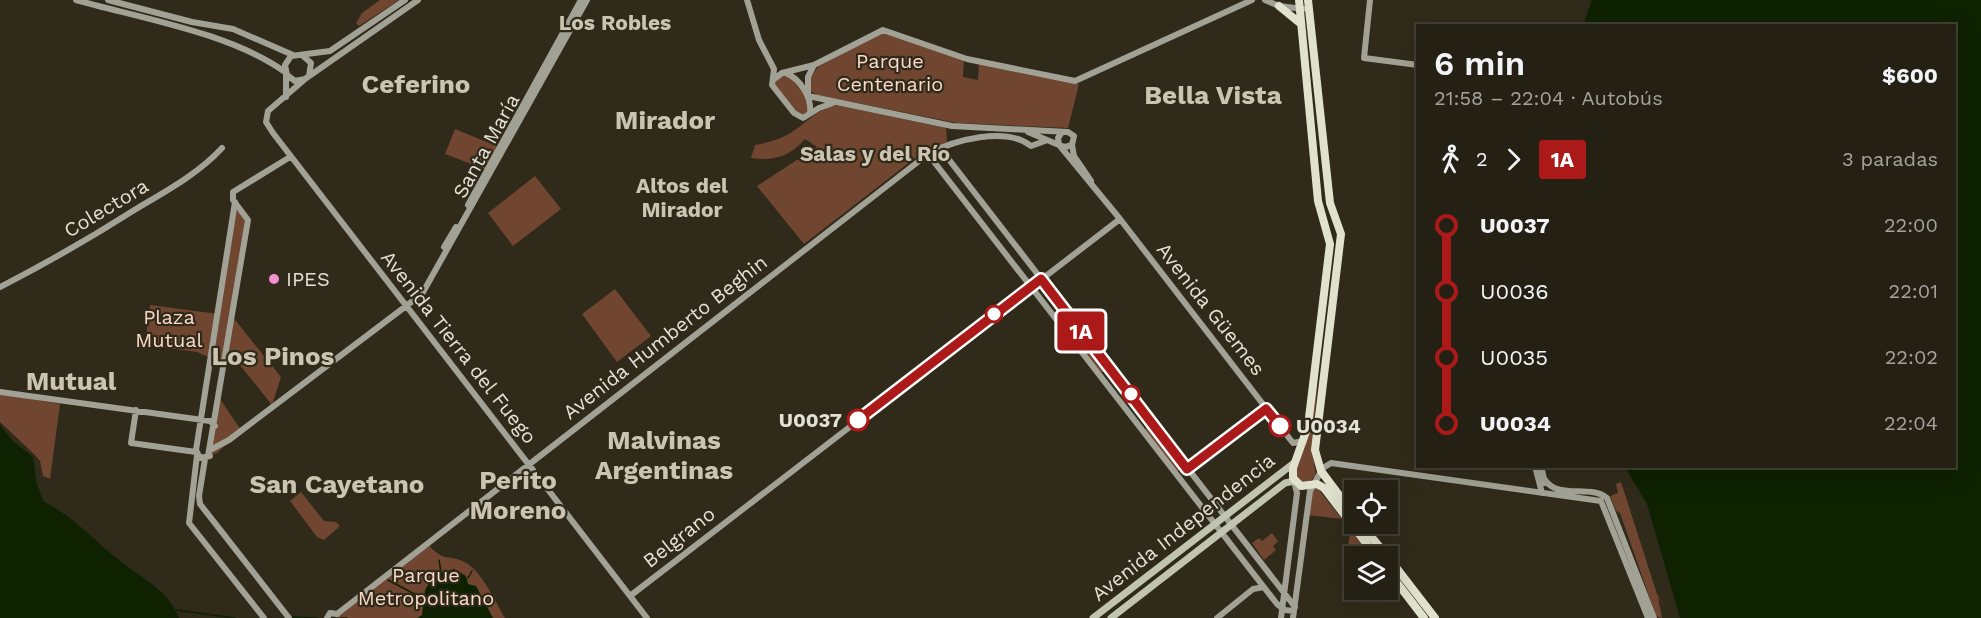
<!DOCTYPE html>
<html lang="es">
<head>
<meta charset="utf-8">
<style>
	body { margin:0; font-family:"Work Sans",sans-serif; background:#2c281d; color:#f1f3f6; height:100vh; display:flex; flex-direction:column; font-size:22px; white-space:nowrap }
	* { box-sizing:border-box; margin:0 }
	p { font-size:20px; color:#a3a3a0 }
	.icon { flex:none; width:33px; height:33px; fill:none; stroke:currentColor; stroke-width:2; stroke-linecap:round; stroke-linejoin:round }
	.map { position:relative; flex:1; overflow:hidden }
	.drawer { position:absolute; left:1416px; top:24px; width:540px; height:444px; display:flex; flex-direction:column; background:#242014; border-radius:0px; box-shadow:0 6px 24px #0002,0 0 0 2px #413e34 }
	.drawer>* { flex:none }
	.badge { padding:0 12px; border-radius:4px; font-size:21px; line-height:39px }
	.tools { position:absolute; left:1344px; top:480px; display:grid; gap:12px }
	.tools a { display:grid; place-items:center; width:54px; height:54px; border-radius:0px; background:#242014; box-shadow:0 6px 24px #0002,0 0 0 2px #413e34; font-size:30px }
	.map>.badge { position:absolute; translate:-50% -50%; box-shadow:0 0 0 3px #fff }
	.legs { display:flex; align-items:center; gap:9px; height:66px; padding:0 18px; font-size:20px }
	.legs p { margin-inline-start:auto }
	.overview { display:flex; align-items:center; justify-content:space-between; height:102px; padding:0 18px }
	h1 { font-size:33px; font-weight:600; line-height:45px }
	ul { padding:0 18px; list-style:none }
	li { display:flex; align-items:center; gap:21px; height:66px; font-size:22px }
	li i { display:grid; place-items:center; width:9px; height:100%; margin:0 8px; background:currentColor }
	li i::after { content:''; width:15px; height:15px; margin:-8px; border:4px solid; border-radius:50%; background:#242014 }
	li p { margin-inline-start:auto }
	li:first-child i { background:linear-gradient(#0000 50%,currentColor 0) }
	li:last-child i { background:linear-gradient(currentColor 50%,#0000 0) }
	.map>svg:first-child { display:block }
	.green { fill:#704631 }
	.water { fill:#0e2100 }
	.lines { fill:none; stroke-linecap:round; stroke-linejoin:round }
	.stream { stroke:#0e2100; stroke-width:1.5 }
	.secondary { stroke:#a1a295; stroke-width:6 }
	.primary { stroke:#c2c4b2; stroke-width:7 }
	.highway { stroke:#e0e2cd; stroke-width:8 }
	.line-1-casing { stroke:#fff; stroke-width:14 }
	.line-1 { stroke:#ac1919; stroke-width:9 }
	.poi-dot { fill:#f590d1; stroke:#302a1a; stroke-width:2 }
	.stop-1-dot { fill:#fff; stroke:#ac1919; stroke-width:3 }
	.labels { text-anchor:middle; stroke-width:4.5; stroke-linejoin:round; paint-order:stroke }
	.park-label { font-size:20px; fill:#fbd9c8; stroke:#302a1a }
	.street-label { font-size:20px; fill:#e4e1d7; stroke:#302a1a }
	.poi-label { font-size:20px; fill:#e4e1d7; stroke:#302a1a; text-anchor:start }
	.stop-label { font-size:20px; font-weight:bold; fill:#e4e1d7; stroke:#302a1a; text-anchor:end }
	.neighbourhood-label { font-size:21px; font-weight:bold; fill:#cbc4b0; stroke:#302a1a }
	.district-label { font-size:26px; font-weight:bold; fill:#cbc4b0; stroke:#302a1a }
</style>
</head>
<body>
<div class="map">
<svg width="1981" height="618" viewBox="0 0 1981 618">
	<rect width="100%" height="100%" fill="#302a1a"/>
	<path class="green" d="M380,0H399L359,26L356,23L362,13Z
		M880,33H887L964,60L963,77L978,80L979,63L1079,84L1068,128L957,123L817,95L810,91L809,80L818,67Z
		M786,72L797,81L811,108L803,118L774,89V79Z
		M837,105L946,128L947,142L919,155L804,244L757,186L817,147L805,139C789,157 774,161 751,158L755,145C766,143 778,140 787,135C805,125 816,109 837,105Z
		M455,129L499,147L487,170L445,154Z
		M535,176L561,209L513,246L488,213Z
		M238,211L245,220L222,365L214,355L235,213Z
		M615,289L651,336L617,362L582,314Z
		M150,305L218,314L211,358L197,352L145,345Z
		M232,316L281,377L272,405L227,349Z
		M1071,328H1076L1107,368L1106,372H1101L1069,332Z
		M1318,376L1312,453L1316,475L1309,482H1302L1297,478L1295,469Z
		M0,394L60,404L50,479L43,476L40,461L35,455L0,422Z
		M220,399L241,430L217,453L208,456Z
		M1151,424L1183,466L1182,469L1177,471L1146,432V427Z
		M1621,482L1657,594L1667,610L1658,597L1662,618L1656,616L1620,513L1616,511L1610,496L1618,493L1616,484Z
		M1312,485L1319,490L1342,519L1307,515Z
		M301,492L324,521L336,522L340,526L324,540L317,537L290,501Z
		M1351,526L1372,550L1367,556H1354V567L1344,575Z
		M1272,533L1278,541L1273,546L1276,550L1264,560L1252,543L1259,538L1262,541Z
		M428,544C444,564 451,553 468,564C484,576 495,601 505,618H338L337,615Z"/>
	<path class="water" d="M1592,0H1981V618H1680L1647,504L1625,467L1954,466V26L1583,25Z
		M0,425L13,441L33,457L37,485L44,502C75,517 94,541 120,561C144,580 167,589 179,618H0Z
		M454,569L466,576L468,584L476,586L493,618H417L422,615L425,590L434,575Z"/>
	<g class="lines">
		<path class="stream" d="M439,560L441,572
			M468,578L472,571
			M388,580L424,599
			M176,610L235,618
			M293,617L317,618
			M341,618H347"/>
		<path class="secondary" d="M76,0C140,18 231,33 285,72
			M108,0L192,22L233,29L293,55
			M405,0L330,51L291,56L285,65L287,75L295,81L305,79L418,0
			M747,0L759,40L774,69L772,85L794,113L803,118L819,108L833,103
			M1265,0L1279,6L1303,9
			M1370,0L1364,58L1418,65
			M302,55L311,63L309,76
			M786,73C800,79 812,97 810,113
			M774,79L782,73L814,65L883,30L967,59L1075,81L1252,0
			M304,80L268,111L266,122L273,133L647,618
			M808,95V77L814,65
			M808,96L952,126L1068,132L1074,136L1072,145
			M286,97V74
			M1028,132L1059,145
			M1062,132L1058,138L1059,145L1065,147L1072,145
			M1072,145L1074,156L1091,181
			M1060,146L1120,219L1293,443L1304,441
			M940,148L1295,607
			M928,154L1277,604L1285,610L1294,611
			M468,205L581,0
			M444,247L456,227
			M0,287C47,263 92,237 136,209C166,191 198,174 222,148
			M0,392L210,421L215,426
			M136,410L131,443L196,452
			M210,450L229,440L422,294L587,0
			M197,455L189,523L264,618
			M208,456L248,220L233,200V192L290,157
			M210,456L200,458L196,450L235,202
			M205,459L199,496L200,504L289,618
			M1535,466L1542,493
			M1541,466L1545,483
			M1545,480C1559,500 1590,484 1607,498L1654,618
			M630,596L1120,219
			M337,614L928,154C954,140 1006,126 1031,146L1045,141
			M327,618L330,613L337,614
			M1217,618L1253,589L1264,587
			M1281,618L1297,493L1294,481
			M1293,618L1310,491L1323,468L1331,463L1601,501L1648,618"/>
		<path class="primary" d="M1093,618L1294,463
			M1111,618L1285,483L1294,481"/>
		<path class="highway" d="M1299,0L1318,201L1330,244L1308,426L1293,468V478L1301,486L1317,484L1324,488L1376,556
			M1308,0L1330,203L1341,234L1315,450L1321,471L1354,515
			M1279,6L1301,24
			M1361,524L1387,556
			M1388,557L1435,618
			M1388,571L1424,618"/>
	</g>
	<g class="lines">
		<g class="line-1-casing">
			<path id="line-1" d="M858,420L1041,279L1187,469L1266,409L1280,426"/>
		</g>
		<use href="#line-1" class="line-1"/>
	</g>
	<circle class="poi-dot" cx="274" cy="279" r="6"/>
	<g class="stop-1-dot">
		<circle cx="994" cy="314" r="8"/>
		<circle cx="1131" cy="394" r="8"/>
		<circle cx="858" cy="420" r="10"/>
		<circle cx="1280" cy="426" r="10"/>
	</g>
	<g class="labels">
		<g class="park-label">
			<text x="890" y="68">Parque<tspan x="890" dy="23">Centenario</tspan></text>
			<text x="169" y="324">Plaza<tspan x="169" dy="23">Mutual</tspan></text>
			<text x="426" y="582">Parque<tspan x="426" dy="23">Metropolitano</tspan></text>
		</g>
		<g class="street-label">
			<text transform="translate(486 146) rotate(-61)" y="7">Santa María</text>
			<text transform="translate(106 208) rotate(-31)" y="7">Colectora</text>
			<text transform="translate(1211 309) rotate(52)" y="7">Avenida Güemes</text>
			<text transform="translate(665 337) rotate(-38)" y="7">Avenida Humberto Beghin</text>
			<text transform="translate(459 347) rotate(52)" y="7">Avenida Tierra del Fuego</text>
			<text transform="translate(1183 527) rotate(-38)" y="7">Avenida Independencia</text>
			<text transform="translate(679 537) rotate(-38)" y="7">Belgrano</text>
		</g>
		<g class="poi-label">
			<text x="286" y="286">IPES</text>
		</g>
		<g class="stop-label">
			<text x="842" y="427">U0037</text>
			<text x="1296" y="433" text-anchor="start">U0034</text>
		</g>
		<g class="neighbourhood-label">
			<text x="615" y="30">Los Robles</text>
			<text x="875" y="161">Salas y del Río</text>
			<text x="682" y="193">Altos del<tspan x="682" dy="24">Mirador</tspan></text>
		</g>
		<g class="district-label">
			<text x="416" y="93">Ceferino</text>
			<text x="1213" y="104">Bella Vista</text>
			<text x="665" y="129">Mirador</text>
			<text x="273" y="365">Los Pinos</text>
			<text x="71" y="390">Mutual</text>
			<text x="664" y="449">Malvinas<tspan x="664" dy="30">Argentinas</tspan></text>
			<text x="518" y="489">Perito<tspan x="518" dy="30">Moreno</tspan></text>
			<text x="337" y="493">San Cayetano</text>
		</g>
	</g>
</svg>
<div class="tools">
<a><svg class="icon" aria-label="locate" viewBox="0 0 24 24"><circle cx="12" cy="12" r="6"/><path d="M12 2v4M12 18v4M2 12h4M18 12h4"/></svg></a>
<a><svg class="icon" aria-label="layers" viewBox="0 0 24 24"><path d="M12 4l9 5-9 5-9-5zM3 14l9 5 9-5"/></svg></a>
</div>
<b class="badge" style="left:1081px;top:331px;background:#ac1919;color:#fff">1A</b>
<section class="drawer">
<div class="overview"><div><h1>6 min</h1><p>21:58 – 22:04 · Autobús</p></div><b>$600</b></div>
<div class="legs"><svg class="icon" aria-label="walk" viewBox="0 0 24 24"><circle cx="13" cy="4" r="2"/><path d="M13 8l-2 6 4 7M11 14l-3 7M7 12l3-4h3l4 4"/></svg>2<svg class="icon" aria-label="forward" viewBox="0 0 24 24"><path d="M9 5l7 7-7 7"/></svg><b class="badge" style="background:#ac1919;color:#fff">1A</b><p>3 paradas</p></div>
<ul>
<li><i style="color:#ac1919"></i><b>U0037</b><p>22:00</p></li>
<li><i style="color:#ac1919"></i><span>U0036</span><p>22:01</p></li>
<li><i style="color:#ac1919"></i><span>U0035</span><p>22:02</p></li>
<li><i style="color:#ac1919"></i><b>U0034</b><p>22:04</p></li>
</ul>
</section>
</div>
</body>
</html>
